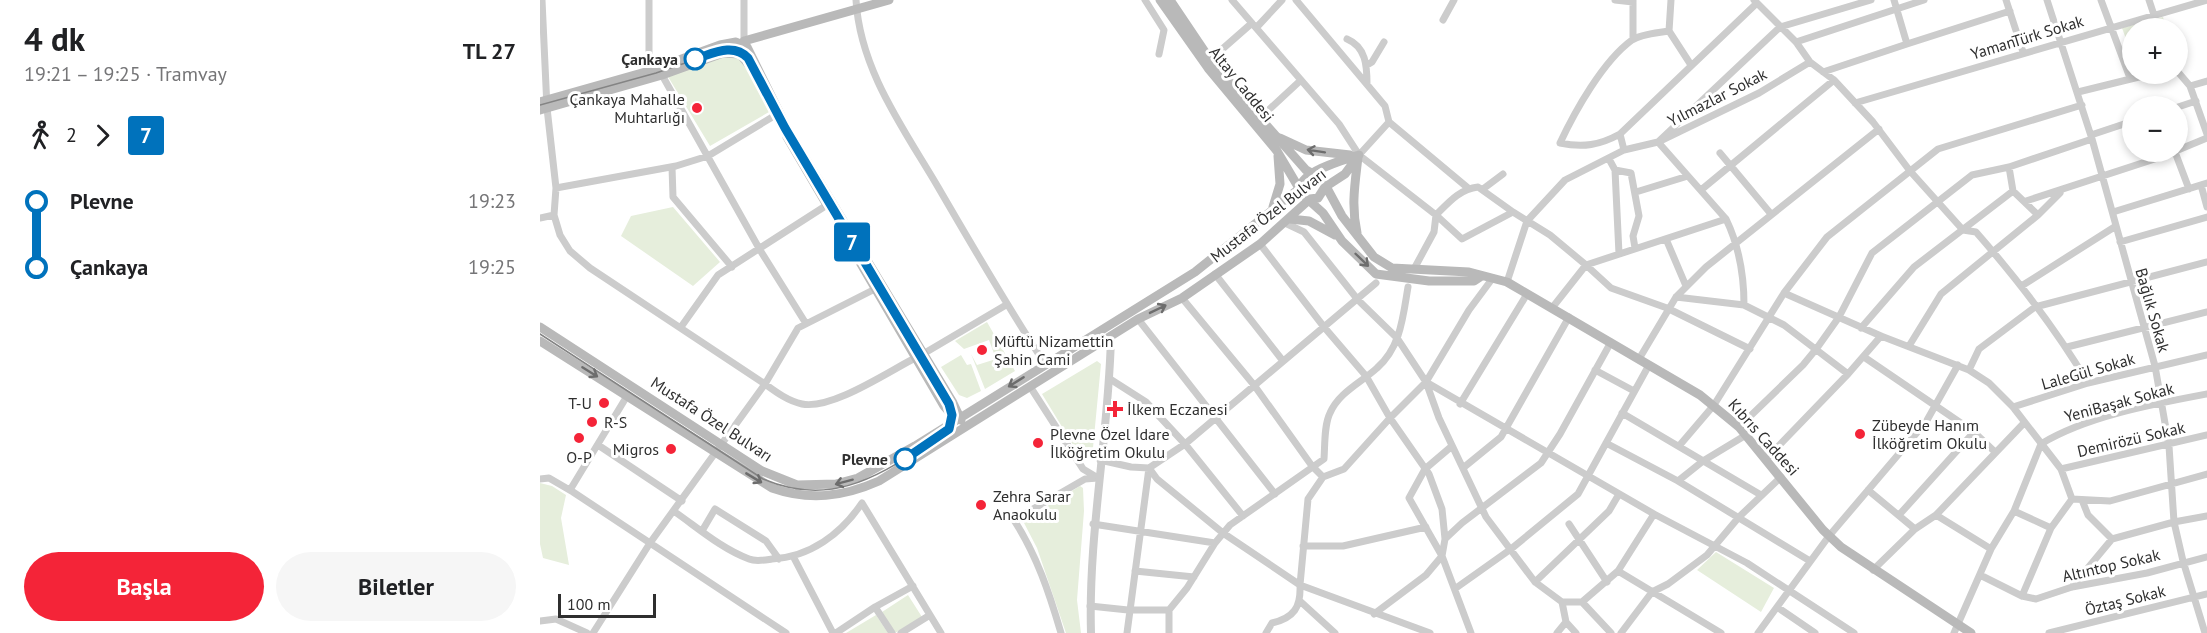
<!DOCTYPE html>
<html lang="tr">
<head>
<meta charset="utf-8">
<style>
	body { margin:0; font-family:"PT Sans",sans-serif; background:#f6f6f6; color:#202124; height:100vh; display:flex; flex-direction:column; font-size:22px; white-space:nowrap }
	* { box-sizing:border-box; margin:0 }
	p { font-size:20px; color:#757577 }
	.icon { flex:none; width:33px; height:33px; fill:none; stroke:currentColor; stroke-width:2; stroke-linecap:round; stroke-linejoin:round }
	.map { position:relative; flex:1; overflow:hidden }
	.side { display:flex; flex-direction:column; background:#fff; width:540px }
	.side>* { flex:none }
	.badge { padding:0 12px; border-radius:4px; font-size:21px; line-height:39px }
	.controls { position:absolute; left:1582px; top:18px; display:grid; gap:12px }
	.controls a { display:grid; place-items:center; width:66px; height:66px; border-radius:50%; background:#fff; box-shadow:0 3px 9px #0003; font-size:30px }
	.scale { position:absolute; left:18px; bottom:15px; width:98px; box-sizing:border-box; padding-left:6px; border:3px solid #2f2f2f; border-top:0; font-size:16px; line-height:21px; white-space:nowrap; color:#2f2f2f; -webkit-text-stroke:4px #fff; paint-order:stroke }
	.map>.badge { position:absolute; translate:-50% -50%; box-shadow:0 0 0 3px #fff }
	.legs { display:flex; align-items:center; gap:9px; height:66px; padding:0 24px; font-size:20px }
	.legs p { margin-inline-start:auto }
	.headline { display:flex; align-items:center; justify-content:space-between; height:102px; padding:0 24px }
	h1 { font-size:33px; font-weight:600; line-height:45px }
	.primary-button { display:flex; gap:12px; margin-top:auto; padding:12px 24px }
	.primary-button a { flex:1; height:69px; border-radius:36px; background:#f42438; color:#fff; font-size:24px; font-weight:600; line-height:69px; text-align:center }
	.primary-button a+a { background:#f6f6f6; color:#202124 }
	ul { padding:0 24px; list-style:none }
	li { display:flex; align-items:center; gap:21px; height:66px; font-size:22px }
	li i { display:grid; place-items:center; width:9px; height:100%; margin:0 8px; background:currentColor }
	li i::after { content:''; width:15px; height:15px; margin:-8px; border:4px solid; border-radius:50%; background:#fff }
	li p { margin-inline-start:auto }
	li:first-child i { background:linear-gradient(#0000 50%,currentColor 0) }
	li:last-child i { background:linear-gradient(currentColor 50%,#0000 0) }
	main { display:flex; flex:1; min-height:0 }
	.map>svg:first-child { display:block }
	.green { fill:#e6eedc }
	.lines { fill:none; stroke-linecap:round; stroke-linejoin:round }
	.minor { stroke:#ccc; stroke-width:7 }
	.tertiary { stroke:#ccc; stroke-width:8 }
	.secondary { stroke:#b9b9b9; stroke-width:9 }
	.tram { stroke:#848484; stroke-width:1.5 }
	.oneway { stroke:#6d6d6d }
	.line-1-casing { stroke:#fff; stroke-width:14 }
	.line-1 { stroke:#0072bc; stroke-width:9 }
	.stop-1-dot { fill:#fff; stroke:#0072bc; stroke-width:3 }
	.poi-dot { fill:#f42438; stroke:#fff; stroke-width:2 }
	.labels { text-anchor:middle; stroke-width:6; stroke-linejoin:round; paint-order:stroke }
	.street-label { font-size:16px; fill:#2f2f2f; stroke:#fff }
	.stop-label { font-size:16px; font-weight:bold; fill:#2f2f2f; stroke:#fff; text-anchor:end }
	.poi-label { font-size:16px; fill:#2f2f2f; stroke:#fff; text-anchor:start }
</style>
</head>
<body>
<main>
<section class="side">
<div class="headline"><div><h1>4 dk</h1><p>19:21 – 19:25 · Tramvay</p></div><b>TL 27</b></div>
<div class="legs"><svg class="icon" aria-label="walk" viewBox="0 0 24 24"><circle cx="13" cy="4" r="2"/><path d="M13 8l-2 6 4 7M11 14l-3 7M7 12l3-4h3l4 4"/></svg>2<svg class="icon" aria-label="forward" viewBox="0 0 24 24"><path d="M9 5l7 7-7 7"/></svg><b class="badge" style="background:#0072bc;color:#fff">7</b></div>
<ul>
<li><i style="color:#0072bc"></i><b>Plevne</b><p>19:23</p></li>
<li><i style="color:#0072bc"></i><b>Çankaya</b><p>19:25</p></li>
</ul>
<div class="primary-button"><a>Başla</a><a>Biletler</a></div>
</section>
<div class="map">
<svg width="1667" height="633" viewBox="0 0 1667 633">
	<rect width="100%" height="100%" fill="#fff"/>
	<path class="green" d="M1623,17L1626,28H1593V58L1582,28Z
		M185,55L198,56L208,67L229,112L170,146L127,75Z
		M133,207L180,262L153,286L81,236L91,216Z
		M447,322L475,371L445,389L431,354L437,365L456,359L449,340L424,349L415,341Z
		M421,355L427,365L431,364L441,391L427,398L419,395L401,367Z
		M557,361L561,364L552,458H541L502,394Z
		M0,483L12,486L26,495L21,518L29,565L3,558L0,544Z
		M540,486L543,488L544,511L537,600L541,633H526L497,548L483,521Z
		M1176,552L1234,588L1221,612L1157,570Z
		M368,595L382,617L355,633L342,612Z
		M336,615L348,633H306Z"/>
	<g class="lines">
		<path class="minor" d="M2,0L7,108L16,188L14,215L20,235L30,251L50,268L225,384C236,392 248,401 262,404C292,410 349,371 377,357
			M109,0V71L122,75L220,250L265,322
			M204,0V41
			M316,0C320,70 364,129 398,187C433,247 467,306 505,364
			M605,0L624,30L619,54
			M692,0L799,124L819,155L896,215C909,202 920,189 938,187L973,212
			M756,0L845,106L849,122L819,155
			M1075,0L1093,2
			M1093,0V39
			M1214,0L1256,42L1270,62
			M1466,0L1483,52
			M1507,0L1552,139L1615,366L1629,446L1634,522L1643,561L1665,633
			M1561,0L1590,78
			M1609,0L1614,15
			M1217,3L1080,134L1084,150L1118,142L1240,27L1331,0
			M903,20L914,0
			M716,28L742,0
			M1129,31L1131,0
			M807,39C826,47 827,66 827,84
			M1256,42L1384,0
			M1367,44L1470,11
			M671,59L712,23
			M827,65L832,62L844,42
			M1283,72L1367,44L1354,0
			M1638,72L1650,86L1667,134
			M1650,86L1667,81
			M1538,92L1611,74
			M1315,103L1667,0
			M1638,107L1656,101
			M720,118L761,80
			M849,122L928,188
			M1080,134C1060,145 1043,148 1020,143C1035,111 1063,61 1092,40C1101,34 1118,33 1129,31L1151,65
			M1551,135L1593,121
			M1638,150L1667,138
			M1635,152L1649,189
			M1180,153L1231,214
			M1069,159L1075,170L1079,254
			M132,167L133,197L192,267
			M1075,170L1091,173L1099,216L1093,236L1095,248
			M1661,185L1667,207
			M16,188L136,166L168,156L234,116
			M943,189L963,174
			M1161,190L1294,80
			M1096,192L1148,176
			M1486,201L1636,152
			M1573,212L1667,183
			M1498,215L1520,193
			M0,218L14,215
			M1186,219C1199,246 1204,275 1204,305L1244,325L1308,374L1341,336
			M745,223L764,232L818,300L857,338L886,382
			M1126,239L1146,286
			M1580,242L1667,217
			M720,244L784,327L826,376L850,418L889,474L902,509L905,539
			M874,269L894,232L896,215L922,239L973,212L1010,235L1046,265L1186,219L1118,142L1219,93L1270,62L1294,80L1333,122L1370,171L1423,230L1436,232C1478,280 1516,329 1548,383
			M675,274L743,361
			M967,282L987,221L1025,180L1084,150
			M1483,285L1576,226
			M1136,297L1204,305
			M642,298L714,385L772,466L783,477L804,469L850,418L886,382L929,310L952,279
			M1012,308L1046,265L1071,288L1127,308L1210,349
			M598,319L735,494
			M141,327L178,275L287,205
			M1321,328L1374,267L1473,191
			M1369,346L1401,294L1498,215L1473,191L1469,167
			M1527,347L1667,312
			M383,354L466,305
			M1324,357L1434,432L1455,452
			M1099,359L1136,297L1166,267L1339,129
			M1055,370L1094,391
			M1429,370L1439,349L1495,307L1667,262
			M570,379L606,402L645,444L703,516
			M491,388L543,469L558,478L545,479L474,520C497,556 509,592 521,633
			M920,404L987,294
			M1473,407L1548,383L1667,355
			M1082,413L1221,495
			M1199,427L1263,365L1277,348L1299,317L1332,253L1432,175L1469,167L1552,139
			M1066,443L1138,481L1163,461L1206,435
			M1501,444C1547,416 1614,404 1667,394
			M58,445L142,501
			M912,446L885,469L869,498L902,556L905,539L922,523L1001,463L1020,434L1071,342
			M1139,446L1174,405L1244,293
			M1226,459L1308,374
			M560,460L591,467L609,468L587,633
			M923,468L961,437L1029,317
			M1521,469L1667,435
			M783,477L768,499L760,585L890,633
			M0,479L9,478L33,492L246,633
			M1138,481L1270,561
			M30,490L87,396
			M1328,490L1375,529L1396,515L1484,423
			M1532,499L1521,469L1473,407L1449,383L1429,370L1341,336L1244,293L1287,237L1398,149L1542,105
			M1532,499L1570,501L1667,474
			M1542,500L1548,515L1572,539
			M1474,511L1511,528
			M135,512C158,528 182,549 209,559C216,562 225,560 232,559C270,557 301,534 322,503L401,633
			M1359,515L1434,432
			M1396,515L1451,549
			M553,524L675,543L690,525L784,459C785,445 784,425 790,413C799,392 822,382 837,368C861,347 863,316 868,287
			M1029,524L1067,582
			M162,531L175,509L226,541L239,559
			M763,546H803L886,527
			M254,558L293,633
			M1333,570L1375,529
			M595,571L654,577
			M1078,571L1181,633
			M1440,575L1482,596L1511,528L1532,499
			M995,582L1069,511L1079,494
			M1532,587L1572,539L1634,522L1667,516
			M916,588L971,549L1038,494L1109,365
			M1482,596L1496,599L1532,587L1607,573L1667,557
			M761,602L795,633
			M1022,602L995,582L946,517L899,418L886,382L1114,514
			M1042,602L1071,633
			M550,606L588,610H629
			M1237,607L1275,633
			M834,614L886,575L902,556L931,633
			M0,621L16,619L47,633
			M1026,622L1036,633
			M53,633L110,543L225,384L258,328L335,289
			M296,633L335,607
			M352,633L335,607L373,586
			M361,633L390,615
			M629,633V610L647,588L675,543
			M726,633L732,623C754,618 761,607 760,585L683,533L617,479L609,468L645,444L836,283
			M1017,633L1026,622L1022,602H1042L1078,571L1114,514L1207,563L1314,633
			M1081,633L1112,592L1128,584L1167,555L1199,517L1241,477
			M1218,633L1289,536L1386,422L1418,365
			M1414,633L1451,549L1474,511L1501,444
			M1509,633L1667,594"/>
		<path class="tertiary" d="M551,633C548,533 569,435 571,336"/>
		<path class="secondary" d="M620,0L668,68L737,151L763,195L783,213L802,241L836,274L889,281H934L940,277
			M630,0L665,52L720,118L766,170L782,179L802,216L834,257L852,268L929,272L967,282L1160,395L1199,427L1283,530L1301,547L1431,633
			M200,49L204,41L349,0
			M0,102L109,71L180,45L196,42L207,47L247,128L412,401L421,420
			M0,110L122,75L183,53L200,54L210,66
			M247,137L287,205
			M740,138L766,150L810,155
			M733,207L740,184L738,156
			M750,219L769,221L795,235
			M300,228L404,406L412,415L419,417
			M817,233C811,205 815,184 818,157
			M0,327L222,471L257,485L296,484L318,478L375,446L655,272L760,188C762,171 803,160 819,155
			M0,341L232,488C269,501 303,497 339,481L598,319L642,298L720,244L770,199L778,198L785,187L805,174L819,155"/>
		<path class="tram" d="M0,105L116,73L186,49L205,54L286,199L409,404C414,418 411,429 399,438C340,474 294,509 223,479L0,334"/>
	</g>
	<defs><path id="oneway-shaft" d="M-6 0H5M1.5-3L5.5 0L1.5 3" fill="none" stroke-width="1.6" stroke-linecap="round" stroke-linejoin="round" transform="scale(1.5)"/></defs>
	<g class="oneway">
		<use href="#oneway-shaft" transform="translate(776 151) rotate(-171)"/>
		<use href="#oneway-shaft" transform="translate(822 260) rotate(44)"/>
		<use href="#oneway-shaft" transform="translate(618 309) rotate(-26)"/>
		<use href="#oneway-shaft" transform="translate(50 372) rotate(32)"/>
		<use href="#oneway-shaft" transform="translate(476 382) rotate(148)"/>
		<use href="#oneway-shaft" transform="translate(214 478) rotate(31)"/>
		<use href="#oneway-shaft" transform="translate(304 482) rotate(165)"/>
	</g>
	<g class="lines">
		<g class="line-1-casing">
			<path id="line-1" d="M155,59C172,54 193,42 208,58L245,128L409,404L412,415L409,429L365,459"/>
		</g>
		<use href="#line-1" class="line-1"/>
	</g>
	<g class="stop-1-dot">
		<circle cx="155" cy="59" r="10"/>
		<circle cx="365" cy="459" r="10"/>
	</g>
	<g class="poi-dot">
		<circle cx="157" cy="108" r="6"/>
		<circle cx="442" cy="350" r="6"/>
		<circle cx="64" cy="403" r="6"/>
		<path d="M572 400h6v6h6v6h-6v6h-6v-6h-6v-6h6z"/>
		<circle cx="52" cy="422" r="6"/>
		<circle cx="1320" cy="434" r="6"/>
		<circle cx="39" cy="438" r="6"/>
		<circle cx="498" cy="443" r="6"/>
		<circle cx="131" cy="449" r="6"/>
		<circle cx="441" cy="505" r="6"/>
	</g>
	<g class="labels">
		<g class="street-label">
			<text transform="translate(1487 37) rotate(-17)" y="6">YamanTürk Sokak</text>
			<text transform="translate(702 84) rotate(51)" y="6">Altay Caddesi</text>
			<text transform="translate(1177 97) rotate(-27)" y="6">Yılmazlar Sokak</text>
			<text transform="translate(728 215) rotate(-38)" y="6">Mustafa Özel Bulvarı</text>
			<text transform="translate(1613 310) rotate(74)" y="6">Bağlık Sokak</text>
			<text transform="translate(1548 371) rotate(-16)" y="6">LaleGül Sokak</text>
			<text transform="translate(1579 402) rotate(-15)" y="6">YeniBaşak Sokak</text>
			<text transform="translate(172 419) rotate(33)" y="6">Mustafa Özel Bulvarı</text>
			<text transform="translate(1224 437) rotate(48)" y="6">Kıbrıs Caddesi</text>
			<text transform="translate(1591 439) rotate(-13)" y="6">Demirözü Sokak</text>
			<text transform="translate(1571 565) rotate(-13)" y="6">Altıntop Sokak</text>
			<text transform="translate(1585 600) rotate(-14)" y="6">Öztaş Sokak</text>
		</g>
		<g class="stop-label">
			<text x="138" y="65">Çankaya</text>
			<text x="348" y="465">Plevne</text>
		</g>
		<g class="poi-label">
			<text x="145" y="105" text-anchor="end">Çankaya Mahalle<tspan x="145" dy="18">Muhtarlığı</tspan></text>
			<text x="454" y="347">Müftü Nizamettin<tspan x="454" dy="18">Şahin Cami</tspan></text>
			<text x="52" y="409" text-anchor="end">T-U</text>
			<text x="587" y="415">İlkem Eczanesi</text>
			<text x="64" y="428">R-S</text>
			<text x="1332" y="431">Zübeyde Hanım<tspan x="1332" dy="18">İlköğretim Okulu</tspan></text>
			<text x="510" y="440">Plevne Özel İdare<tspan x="510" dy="18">İlköğretim Okulu</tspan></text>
			<text x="119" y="455" text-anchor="end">Migros</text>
			<text x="39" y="463" text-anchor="middle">O-P</text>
			<text x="453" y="502">Zehra Sarar<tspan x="453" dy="18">Anaokulu</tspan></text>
		</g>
	</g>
</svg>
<div class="controls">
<a>+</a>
<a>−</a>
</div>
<div class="scale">100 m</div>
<b class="badge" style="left:312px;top:242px;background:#0072bc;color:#fff">7</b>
</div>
</main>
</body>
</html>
